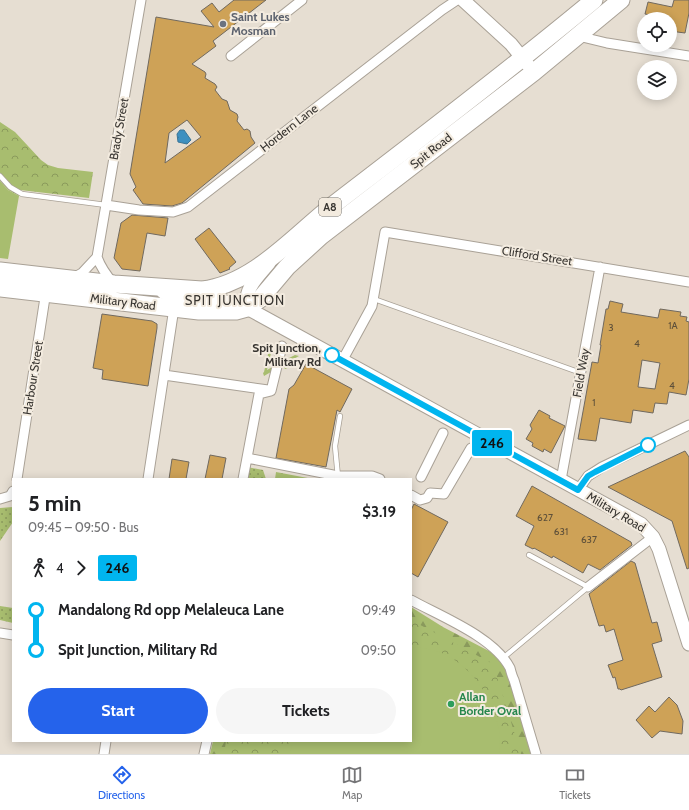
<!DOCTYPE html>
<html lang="en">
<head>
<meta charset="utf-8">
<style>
	body { margin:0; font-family:Cabin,sans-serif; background:#f6f6f6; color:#202124; height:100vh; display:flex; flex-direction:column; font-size:15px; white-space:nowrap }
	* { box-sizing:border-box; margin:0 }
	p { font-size:13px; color:#757577 }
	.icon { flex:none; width:22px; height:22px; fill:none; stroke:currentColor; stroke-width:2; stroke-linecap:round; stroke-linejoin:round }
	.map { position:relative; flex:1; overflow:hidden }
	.panel { position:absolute; left:12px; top:478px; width:400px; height:264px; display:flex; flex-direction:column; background:#fff; border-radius:0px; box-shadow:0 2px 10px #0003 }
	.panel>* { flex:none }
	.badge { padding:0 8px; border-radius:3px; font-size:14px; line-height:26px }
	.buttons { position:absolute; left:637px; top:12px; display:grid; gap:8px }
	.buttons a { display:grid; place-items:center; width:40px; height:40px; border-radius:50%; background:#fff; box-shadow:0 2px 10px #0003; font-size:20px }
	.map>.badge { position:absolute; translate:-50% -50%; box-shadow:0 0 0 2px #fff }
	.legs { display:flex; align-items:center; gap:6px; height:44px; padding:0 16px; font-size:13px }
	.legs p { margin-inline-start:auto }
	.head { display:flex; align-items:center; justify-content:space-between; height:68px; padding:0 16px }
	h1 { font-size:22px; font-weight:800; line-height:30px }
	.primary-button { display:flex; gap:8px; margin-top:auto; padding:8px 16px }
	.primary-button a { flex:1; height:46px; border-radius:24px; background:#2563eb; color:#fff; font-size:16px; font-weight:800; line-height:46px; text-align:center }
	.primary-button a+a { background:#f6f6f6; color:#202124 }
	ul { padding:0 16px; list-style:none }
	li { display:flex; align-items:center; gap:14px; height:40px; font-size:15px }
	li i { display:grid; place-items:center; width:6px; height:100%; margin:0 5px; background:currentColor }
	li i::after { content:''; width:10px; height:10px; margin:-5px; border:3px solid; border-radius:50%; background:#fff }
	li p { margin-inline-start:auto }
	li:first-child i { background:linear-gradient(#0000 50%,currentColor 0) }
	li:last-child i { background:linear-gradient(currentColor 50%,#0000 0) }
	.dock { display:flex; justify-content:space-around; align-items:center; height:56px; border-top:1px solid #e0e0e0; background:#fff; font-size:11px; color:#757577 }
	.dock a { display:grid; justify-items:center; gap:2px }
	.dock .selected { color:#2563eb }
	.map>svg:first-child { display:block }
	.grass { fill:url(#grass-dots) }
	.forest { fill:url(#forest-firs) }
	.park { fill:url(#park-crowns) }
	.garden { fill:#a8bd6f }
	.water { fill:url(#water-ripples); stroke:#3c7595 }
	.building { fill:#cea257; stroke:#70695f; fill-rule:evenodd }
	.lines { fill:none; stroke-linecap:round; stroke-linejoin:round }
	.lane-casing { stroke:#a9a196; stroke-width:6 }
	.street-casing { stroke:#a9a196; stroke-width:11 }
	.secondary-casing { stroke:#a9a196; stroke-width:15 }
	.highway-casing { stroke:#a9a196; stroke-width:19 }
	.lane { stroke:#fff; stroke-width:4.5 }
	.street { stroke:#fff; stroke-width:9 }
	.secondary { stroke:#fff; stroke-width:13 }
	.highway { stroke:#fff; stroke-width:17 }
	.line-1-casing { stroke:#fff; stroke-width:9 }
	.line-1 { stroke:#00b5ef; stroke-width:6 }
	.worship-dot { fill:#6b7280; stroke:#f3ebdf; stroke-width:1.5 }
	.stop-1-dot { fill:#fff; stroke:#00b5ef; stroke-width:2 }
	.leisure-dot { fill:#2e9e5b; stroke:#f3ebdf; stroke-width:1.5 }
	.labels { text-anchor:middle; stroke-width:4; stroke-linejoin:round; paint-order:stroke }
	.number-label { font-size:10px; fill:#5e503a }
	.shield { fill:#f3ebdf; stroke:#706c65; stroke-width:1 }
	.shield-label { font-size:11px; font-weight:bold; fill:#383531 }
	.worship-label { font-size:12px; font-weight:bold; fill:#5b616d; stroke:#f3ebdf; text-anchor:start }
	.street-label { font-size:12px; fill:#383531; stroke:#f3ebdf }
	.stop-label { font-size:12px; font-weight:bold; fill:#383531; stroke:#f3ebdf; text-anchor:end }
	.leisure-label { font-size:12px; font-weight:bold; fill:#27864d; stroke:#f3ebdf; text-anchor:start }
	.neighbourhood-label { font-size:13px; letter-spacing:1px; fill:#383531; stroke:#f3ebdf }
</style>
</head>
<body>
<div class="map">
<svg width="689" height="754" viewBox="0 0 689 754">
	<defs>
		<pattern id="grass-dots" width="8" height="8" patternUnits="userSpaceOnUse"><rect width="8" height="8" fill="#a8bd6f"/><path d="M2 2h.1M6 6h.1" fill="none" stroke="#8a9a5c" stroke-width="1.8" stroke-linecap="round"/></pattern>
		<pattern id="forest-firs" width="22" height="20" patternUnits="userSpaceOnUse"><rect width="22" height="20" fill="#a8bd6f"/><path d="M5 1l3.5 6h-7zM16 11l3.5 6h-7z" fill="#8a9a5c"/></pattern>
		<pattern id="park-crowns" width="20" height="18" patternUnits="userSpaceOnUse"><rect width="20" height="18" fill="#a8bd6f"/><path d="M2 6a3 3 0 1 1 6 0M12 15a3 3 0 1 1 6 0" fill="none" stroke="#8a9a5c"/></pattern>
		<pattern id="water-ripples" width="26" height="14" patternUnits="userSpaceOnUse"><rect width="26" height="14" fill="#3e90c0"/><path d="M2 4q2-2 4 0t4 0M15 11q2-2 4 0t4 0" fill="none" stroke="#35769d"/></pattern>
	</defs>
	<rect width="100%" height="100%" fill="#e6ded2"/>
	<path class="grass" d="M247,467L263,470L266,479H245Z
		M13,507V522L0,541V508Z
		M0,606L13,608V623L0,620Z"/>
	<path class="forest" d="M411,607L443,627L510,662L538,754H509L411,636Z
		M213,741H243L242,754H210Z"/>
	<path class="park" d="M0,122L15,132L41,160L48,165L58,168L93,172L89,198L20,190L19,196L8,190L0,181Z
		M276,472L313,479H275Z
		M411,620L493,664L521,754H224L226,741H411Z"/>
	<path class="garden" d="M0,181L8,190L19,196L8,259L0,258Z
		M269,350L271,353L267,370L274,366L276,369L264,376L263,373L264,372Z
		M295,355L299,356L288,362L290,367L285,369L281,362Z
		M411,647C422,648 434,649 444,654C475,669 495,702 500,735C500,741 500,748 499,754H290L293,741H411Z"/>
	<path class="water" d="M180,130H184L191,140L187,144L178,142L177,134Z"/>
	<path class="building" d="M234,0H266L213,41L216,46L192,64L205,72L206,74L205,78L215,84L217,87L215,90L222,99L227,101L230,110L237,114L238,117L237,121L244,130L247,129L250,131L251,137L255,143L182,203L172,206L143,204L133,190L136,187L130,174L156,17L214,27L201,11L212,3L219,12ZM187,120L201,137L165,163L169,133Z
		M674,0H689V13L685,33L670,31V19L645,14L648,2L672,7Z
		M132,215L168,218L165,236L147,233L140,271L122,269L114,258L121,223Z
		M209,228L236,262L229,268L230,269L220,273L195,239Z
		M610,301L623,304L621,312L658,318L660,309L681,312L680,316L687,317L686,321L689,322V379L686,395L669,392L667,404L655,403L653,413L633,410L631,423L600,418L596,441L578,439L592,362L598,363L601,345H600L606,309H608ZM642,360L660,363L655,389L638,387Z
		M102,314L152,321L157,324V328L148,386L102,379L103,370L93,368Z
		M306,364L352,389L340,412L337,410L326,467L276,458L289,389L294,385Z
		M539,410L550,416L549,418L565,426L551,453L544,449L543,452L532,446L533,443L526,439L532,429L530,425Z
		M685,451L689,457V568L687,569L672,521L608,487Z
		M210,455L226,458L222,479H205Z
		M172,459L189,462L186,479H169Z
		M532,486L631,542L632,545L600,570L588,564L583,573L553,556L552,558L534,548L533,549L525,545L534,526L516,516Z
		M414,504L448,522L418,577L411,573V510Z
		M631,561L635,563L652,623L657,622L662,641L652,644L662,677L621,690L620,689H618L615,677L613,678L608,665L623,660L614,629L606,632L604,625L599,626L589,594Z
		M669,697L677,705L683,721L682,734L660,731L652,738L636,720L649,706L655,712Z"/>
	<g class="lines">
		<g class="lane-casing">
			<path id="lane" d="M0,176L10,187L22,194L106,205
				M374,299L581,373
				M338,477L335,446L340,416
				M503,658L588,587L529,555"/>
		</g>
		<g class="street-casing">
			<path id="street" d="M578,36L607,43L689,56
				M231,56L302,0
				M106,205L139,210L173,212L188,207L442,10L457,0
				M73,278L82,273L97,257
				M114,284C106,275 101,268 97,257L141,0
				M342,361L372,306L385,232L689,282
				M164,375L268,390
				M247,458L338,476H372L380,479
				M421,477L443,433
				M17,479L46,291
				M148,479L174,308
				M243,479L259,394L271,391L282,346
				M561,480L600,267
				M578,490L588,476L602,467L689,425
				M411,495L420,500L427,498L430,493L444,494L471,448
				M0,499L10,496L13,491
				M588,587L653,537
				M411,600C440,616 494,637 510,668C511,672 512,676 514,680L536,754
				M0,633L13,635
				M104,754L106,741
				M204,754L207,741"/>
		</g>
		<g class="secondary-casing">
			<path id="secondary" d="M463,0L511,44L528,65
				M163,292C189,304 221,296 247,308L641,524L653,537L659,549L689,644
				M247,308C244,288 257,278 269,263"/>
		</g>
		<g class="highway-casing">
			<path id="highway" d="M0,271L114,284L202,290C255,284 296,233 337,202C423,136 510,70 594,0
				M0,288L199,311H236L247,308L260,299L287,267L321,236L534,72L621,0"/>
		</g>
		<use href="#lane" class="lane"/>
		<use href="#street" class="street"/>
		<use href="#secondary" class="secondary"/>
		<use href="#highway" class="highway"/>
	</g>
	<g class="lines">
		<g class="line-1-casing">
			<path id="line-1" d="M332,355L578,490L588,476L595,472L648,445"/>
		</g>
		<use href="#line-1" class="line-1"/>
	</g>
	<circle class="worship-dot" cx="223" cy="24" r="4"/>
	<g class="stop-1-dot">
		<circle cx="332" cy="355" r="7"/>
		<circle cx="648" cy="445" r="7"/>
	</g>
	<circle class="leisure-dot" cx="451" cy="704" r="4"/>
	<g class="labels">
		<g class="number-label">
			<text x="673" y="329">1A</text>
			<text x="611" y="331">3</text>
			<text x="637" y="347">4</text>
			<text x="672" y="389">4</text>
			<text x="594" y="406">1</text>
			<text x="545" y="521">627</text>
			<text x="561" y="535">631</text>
			<text x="589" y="543">637</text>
		</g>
		<rect class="shield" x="319" y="198" width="22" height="18" rx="3"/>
		<g class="shield-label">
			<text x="330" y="211">A8</text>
		</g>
		<g class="worship-label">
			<text x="231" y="21">Saint Lukes<tspan x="231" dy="14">Mosman</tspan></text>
		</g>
		<g class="street-label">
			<text transform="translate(289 128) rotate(-38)" y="4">Hordern Lane</text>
			<text transform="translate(119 129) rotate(-80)" y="4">Brady Street</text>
			<text transform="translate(431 151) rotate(-38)" y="4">Spit Road</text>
			<text transform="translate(537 256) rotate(9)" y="4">Clifford Street</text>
			<text transform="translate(123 302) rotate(7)" y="4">Military Road</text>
			<text transform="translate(581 373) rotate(-80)" y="4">Field Way</text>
			<text transform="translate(33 378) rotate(-81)" y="4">Harbour Street</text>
			<text transform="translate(616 512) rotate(31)" y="4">Military Road</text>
		</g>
		<g class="stop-label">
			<text x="321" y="352">Spit Junction,<tspan x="321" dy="14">Military Rd</tspan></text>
		</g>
		<g class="leisure-label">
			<text x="459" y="701">Allan<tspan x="459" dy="14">Border Oval</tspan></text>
		</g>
		<g class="neighbourhood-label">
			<text x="235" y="305">SPIT JUNCTION</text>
		</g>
	</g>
</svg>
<div class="buttons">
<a><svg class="icon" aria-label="locate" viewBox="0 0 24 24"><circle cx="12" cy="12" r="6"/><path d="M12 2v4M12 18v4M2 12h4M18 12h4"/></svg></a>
<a><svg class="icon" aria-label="layers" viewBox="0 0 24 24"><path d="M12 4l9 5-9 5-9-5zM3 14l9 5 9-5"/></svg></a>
</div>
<b class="badge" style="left:492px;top:443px;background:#00b5ef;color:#111">246</b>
<section class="panel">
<div class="head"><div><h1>5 min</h1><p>09:45 – 09:50 · Bus</p></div><b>$3.19</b></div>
<div class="legs"><svg class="icon" aria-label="walk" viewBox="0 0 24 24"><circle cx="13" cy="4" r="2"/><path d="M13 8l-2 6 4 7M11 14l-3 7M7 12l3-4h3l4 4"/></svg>4<svg class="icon" aria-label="forward" viewBox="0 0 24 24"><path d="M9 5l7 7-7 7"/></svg><b class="badge" style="background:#00b5ef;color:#111">246</b></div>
<ul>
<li><i style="color:#00b5ef"></i><b>Mandalong Rd opp Melaleuca Lane</b><p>09:49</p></li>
<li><i style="color:#00b5ef"></i><b>Spit Junction, Military Rd</b><p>09:50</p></li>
</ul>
<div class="primary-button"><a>Start</a><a>Tickets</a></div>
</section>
</div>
<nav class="dock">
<a class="selected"><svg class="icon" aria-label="directions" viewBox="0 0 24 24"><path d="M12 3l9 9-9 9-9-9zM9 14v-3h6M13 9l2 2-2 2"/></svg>Directions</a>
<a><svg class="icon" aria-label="map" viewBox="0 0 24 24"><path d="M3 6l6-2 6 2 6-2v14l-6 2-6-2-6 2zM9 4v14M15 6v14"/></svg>Map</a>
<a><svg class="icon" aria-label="tickets" viewBox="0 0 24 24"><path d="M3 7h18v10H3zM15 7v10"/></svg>Tickets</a>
</nav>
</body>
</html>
